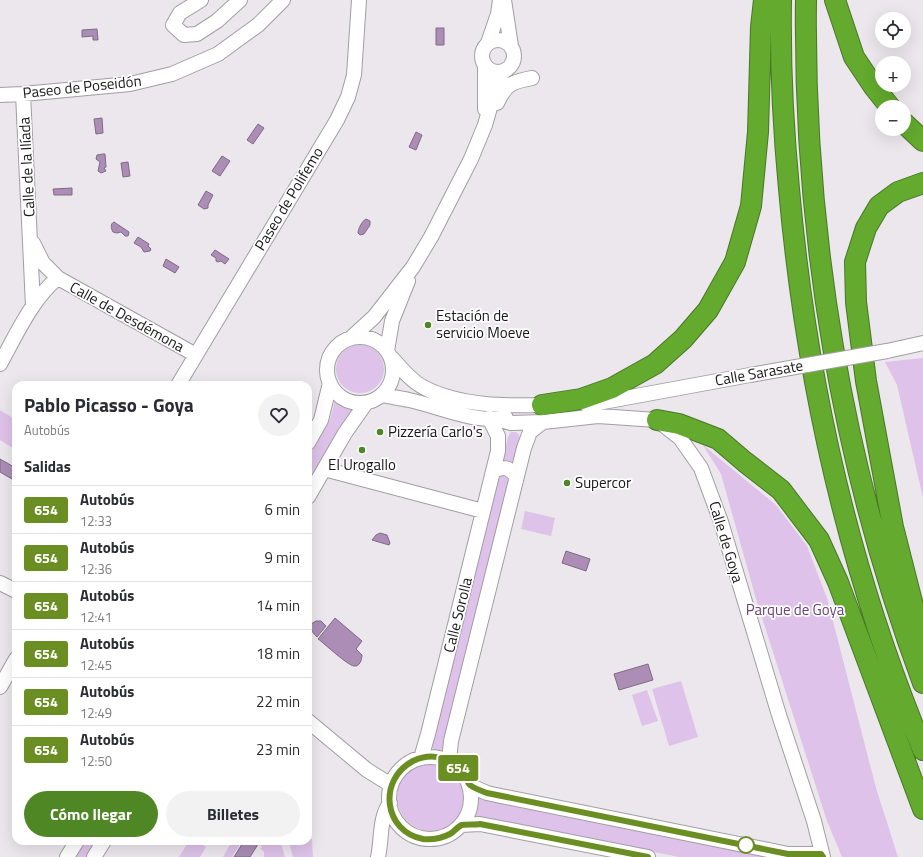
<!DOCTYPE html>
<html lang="es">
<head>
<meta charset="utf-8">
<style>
	body { margin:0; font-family:"Titillium Web",sans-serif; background:#f2f2f3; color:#2b2b33; height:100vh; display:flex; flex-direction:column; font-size:15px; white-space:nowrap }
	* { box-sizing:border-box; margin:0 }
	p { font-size:13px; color:#7c7c81 }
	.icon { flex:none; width:22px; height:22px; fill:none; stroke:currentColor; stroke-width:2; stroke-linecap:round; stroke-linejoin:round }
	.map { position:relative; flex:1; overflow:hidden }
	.sheet { position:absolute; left:12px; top:381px; width:300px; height:464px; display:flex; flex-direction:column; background:#fff; border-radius:12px; box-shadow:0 4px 16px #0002 }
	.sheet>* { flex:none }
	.badge { padding:0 8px; border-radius:3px; font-size:14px; line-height:26px }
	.buttons { position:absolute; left:875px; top:12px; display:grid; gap:8px }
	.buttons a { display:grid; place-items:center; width:36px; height:36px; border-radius:50%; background:#fff; box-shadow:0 4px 16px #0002; font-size:20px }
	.map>.badge { position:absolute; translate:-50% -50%; box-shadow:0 0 0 2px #fff }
	h2 { padding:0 12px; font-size:15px; line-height:36px }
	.round { display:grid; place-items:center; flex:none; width:42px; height:42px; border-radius:21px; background:#f2f2f3 }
	.head { display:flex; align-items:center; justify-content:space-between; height:68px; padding:0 12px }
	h1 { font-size:19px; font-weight:700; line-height:30px }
	.primary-button { display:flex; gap:8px; margin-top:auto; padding:8px 12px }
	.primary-button a { flex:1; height:46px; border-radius:24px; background:#4e8723; color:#fff; font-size:16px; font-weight:700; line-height:46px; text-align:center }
	.primary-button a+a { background:#f2f2f3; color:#2b2b33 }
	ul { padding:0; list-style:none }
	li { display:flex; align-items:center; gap:12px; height:48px; padding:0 12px; border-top:1px solid #e1e1e2 }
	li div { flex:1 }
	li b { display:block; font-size:15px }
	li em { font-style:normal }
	li .badge { min-width:44px; font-weight:700; text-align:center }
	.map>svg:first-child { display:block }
	.green { fill:#dec2e9 }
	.water { fill:#ab8db5; stroke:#7f6a86 }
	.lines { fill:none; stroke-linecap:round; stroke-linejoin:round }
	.minor-casing { stroke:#a19ea3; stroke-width:16 }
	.highway-casing { stroke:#497727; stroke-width:22 }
	.minor { stroke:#fff; stroke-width:14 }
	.highway { stroke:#63aa2e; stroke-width:20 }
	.minor-bridge-casing { stroke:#a19ea3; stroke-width:16; stroke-linecap:butt }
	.minor-bridge { stroke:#fff; stroke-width:14 }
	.line-casing { stroke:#fff; stroke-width:9 }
	.line { stroke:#6b8e23; stroke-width:6 }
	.poi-dot { fill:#4e8723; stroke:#fff; stroke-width:1.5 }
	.stop-dot { fill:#fff; stroke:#6b8e23; stroke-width:2 }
	.labels { text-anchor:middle; stroke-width:3.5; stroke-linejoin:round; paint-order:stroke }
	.street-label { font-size:15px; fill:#181719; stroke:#fff }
	.poi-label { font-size:15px; fill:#181719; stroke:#fff; text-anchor:start }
	.park-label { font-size:15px; fill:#6b4378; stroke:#fff }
</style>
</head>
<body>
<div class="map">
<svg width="923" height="857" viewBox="0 0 923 857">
	<rect width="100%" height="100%" fill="#ebe7ec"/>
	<path class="green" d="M336 369a24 24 0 1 1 48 0a24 24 0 1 1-48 0Z
		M923,358V498L897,385L885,362Z
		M335,401L342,406L353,410L308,484V458L330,419Z
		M0,410L16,420V450L0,440Z
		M511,432H516L519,435L520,439L444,747L442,750L436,752L433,750L432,746L508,437Z
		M703,445L776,505L807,546L827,598L876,788L898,857H842L827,821L756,599L721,474Z
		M525,511L555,518L551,536L521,529Z
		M681,681L698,737L669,746L652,689Z
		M647,690L658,721L642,726L632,695Z
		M397 797a34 34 0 1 1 68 0a34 34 0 1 1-68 0Z
		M478,797L776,857H679L474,816Z
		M312,839L313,857H293L290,846L291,843Z
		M85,841H98L89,857H75Z
		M189,841H197L206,847L200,857H179Z
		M232,841H242L232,857H223Z
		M264,841H280L285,857H264V852L260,848H262L261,845Z"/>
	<path class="water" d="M436,28H444V45H436Z
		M97,29L98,40H93V36L82,37V30Z
		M102,118L103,133L96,134L94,119Z
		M258,124L264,128L253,144L247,140Z
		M416,132L422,135L416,150L409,147Z
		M103,154H105L106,167L104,168L106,171L101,173L98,171L100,162L96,159L97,155Z
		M222,156L230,161L220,176L212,171Z
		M128,162L130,176L123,177L121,163Z
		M72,188V195H54L53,189Z
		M206,191L213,195L208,205V208L204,209L198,205Z
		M366,219L370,221V225L364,234L360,235L358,233C358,229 362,221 366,219Z
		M114,222L129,232L128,236H125L121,232L117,233L113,232C111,228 110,224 114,222Z
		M138,237L149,244L148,246L151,249L150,251L144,252L141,247L134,243Z
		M215,250L229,259L225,264L221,261L218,262L216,261V258L211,255Z
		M166,259L179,267L175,273L163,266Z
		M0,459L16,468V476H13L12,479L0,472Z
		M380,533L387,535L390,543L389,545L372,540L376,535Z
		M566,551L590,559L586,571L562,563Z
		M335,618L362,641L356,649L362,655C362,659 360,667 354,666C347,665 325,644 318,639Z
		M316,621H321L326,626L317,637C313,633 310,630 311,624Z
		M648,664L653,680L619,690L614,674Z
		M244,841H260L250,857H234Z"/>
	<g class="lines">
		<g class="minor-casing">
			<path id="minor" d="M201,0L180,13L173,25L184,35L197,34L217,21L240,0
				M504,0L511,46
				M482 56a16 16 0 1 1 32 0a16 16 0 1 1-32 0Z
				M488,43L498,14L500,0
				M485,65V109
				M23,94L33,306
				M0,95L23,94L130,84L172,74L218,54L258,25L283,0
				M497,103C506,84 511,82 532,78
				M33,243L43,263L58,278L196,355
				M327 370a33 33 0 1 1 66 0a33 33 0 1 1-66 0Z
				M351,338L374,317L413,267L431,237L471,159L485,125L498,79L505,70
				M387,351L392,321L408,281
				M887,351L923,343
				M392,358C401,368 411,381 423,387C460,407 510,406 550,405
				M0,364C15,337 33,297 58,278
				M178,385L337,120L348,97L354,75L359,0
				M382,395C391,397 400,398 409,400C441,407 473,423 506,418
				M587,405L750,375
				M497,419L511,423L543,422L598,416L657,420L680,438L701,468L721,522L779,715L814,821L823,857
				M308,443L321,420L330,383
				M324,469L483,511
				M493,471C506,466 508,467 517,477
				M308,497L345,433L366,403
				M0,583L16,591
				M0,687L16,659
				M308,721L367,770L391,785
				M389 798a41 41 0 1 1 82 0a41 41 0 1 1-82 0Z
				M421,758L428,734L498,451V436L489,418
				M449,761L451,741L524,448L530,432L543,422
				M469,785L487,793L496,795L788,854H821
				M461,825L480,824L648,857
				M67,857L77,841
				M94,857L104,841
				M378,857C382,840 379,818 390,803"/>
		</g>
		<g class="highway-casing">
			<path id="highway" d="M781,0C780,63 783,126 789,189C806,381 849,572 923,750
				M806,0C803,232 842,465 923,683
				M835,0L854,57L874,87L890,107
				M904,123L923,141
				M923,183L898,192L879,206L866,228L855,262L856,302L866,381L893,527L923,645
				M542,405L581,399L612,388L655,364L683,339L708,310L735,262L751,206L758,132L761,27L764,0
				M657,420L679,424L718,439L745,462L781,490L819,540L838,582L923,809"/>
		</g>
		<use href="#minor" class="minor"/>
		<use href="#highway" class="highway"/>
		<g class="minor-bridge-casing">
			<path id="minor-bridge" d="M750,375L887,351"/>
		</g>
		<use href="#minor-bridge" class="minor-bridge"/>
	</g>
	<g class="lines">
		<g class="line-casing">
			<path id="line" d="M648,857L480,824C475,825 467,824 462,825C458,826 454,832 450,834C442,838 432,840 423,839C384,832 377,780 413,761C422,757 431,755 440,758C450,761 459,766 464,775C467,778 467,783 470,785C475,789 482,791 487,793L788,854H821L823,857"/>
		</g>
		<use href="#line" class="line"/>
	</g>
	<g class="poi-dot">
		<circle cx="428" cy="325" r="4"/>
		<circle cx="380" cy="432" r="4"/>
		<circle cx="362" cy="450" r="4"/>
		<circle cx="567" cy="483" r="4"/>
	</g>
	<circle class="stop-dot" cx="746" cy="845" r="8"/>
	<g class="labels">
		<g class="street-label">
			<text transform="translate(82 87) rotate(-6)" y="5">Paseo de Poseidón</text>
			<text transform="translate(27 167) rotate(-93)" y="5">Calle de la Ilíada</text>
			<text transform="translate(289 199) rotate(-59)" y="5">Paseo de Polifemo</text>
			<text transform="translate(127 317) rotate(29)" y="5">Calle de Desdémona</text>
			<text transform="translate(759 373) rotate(-10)" y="5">Calle Sarasate</text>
			<text transform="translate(726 542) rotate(73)" y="5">Calle de Goya</text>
			<text transform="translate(458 615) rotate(-76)" y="5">Calle Sorolla</text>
		</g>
		<g class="poi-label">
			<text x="436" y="321">Estación de<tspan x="436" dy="17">servicio Moeve</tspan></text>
			<text x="388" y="437">Pizzería Carlo's</text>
			<text x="362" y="470" text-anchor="middle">El Urogallo</text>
			<text x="575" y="488">Supercor</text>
		</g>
		<g class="park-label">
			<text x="795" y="615">Parque de Goya</text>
		</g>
	</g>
</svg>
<div class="buttons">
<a><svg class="icon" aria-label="locate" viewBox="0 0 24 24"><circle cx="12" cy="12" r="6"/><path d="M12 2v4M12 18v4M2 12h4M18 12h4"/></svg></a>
<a>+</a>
<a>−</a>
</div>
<b class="badge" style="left:458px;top:768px;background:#6b8e23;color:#fff">654</b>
<section class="sheet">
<div class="head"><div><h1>Pablo Picasso - Goya</h1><p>Autobús</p></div><a class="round"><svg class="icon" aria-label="heart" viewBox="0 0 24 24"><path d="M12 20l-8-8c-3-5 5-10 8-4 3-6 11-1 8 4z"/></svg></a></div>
<h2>Salidas</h2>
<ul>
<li><span class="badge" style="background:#6b8e23;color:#fff">654</span><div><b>Autobús</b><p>12:33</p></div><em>6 min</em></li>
<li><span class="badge" style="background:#6b8e23;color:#fff">654</span><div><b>Autobús</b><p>12:36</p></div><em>9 min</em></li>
<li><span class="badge" style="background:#6b8e23;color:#fff">654</span><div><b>Autobús</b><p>12:41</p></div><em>14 min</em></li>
<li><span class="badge" style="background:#6b8e23;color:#fff">654</span><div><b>Autobús</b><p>12:45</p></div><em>18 min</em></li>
<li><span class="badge" style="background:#6b8e23;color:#fff">654</span><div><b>Autobús</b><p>12:49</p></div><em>22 min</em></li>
<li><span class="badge" style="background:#6b8e23;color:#fff">654</span><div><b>Autobús</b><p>12:50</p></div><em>23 min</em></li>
</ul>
<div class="primary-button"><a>Cómo llegar</a><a>Billetes</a></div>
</section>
</div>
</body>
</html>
